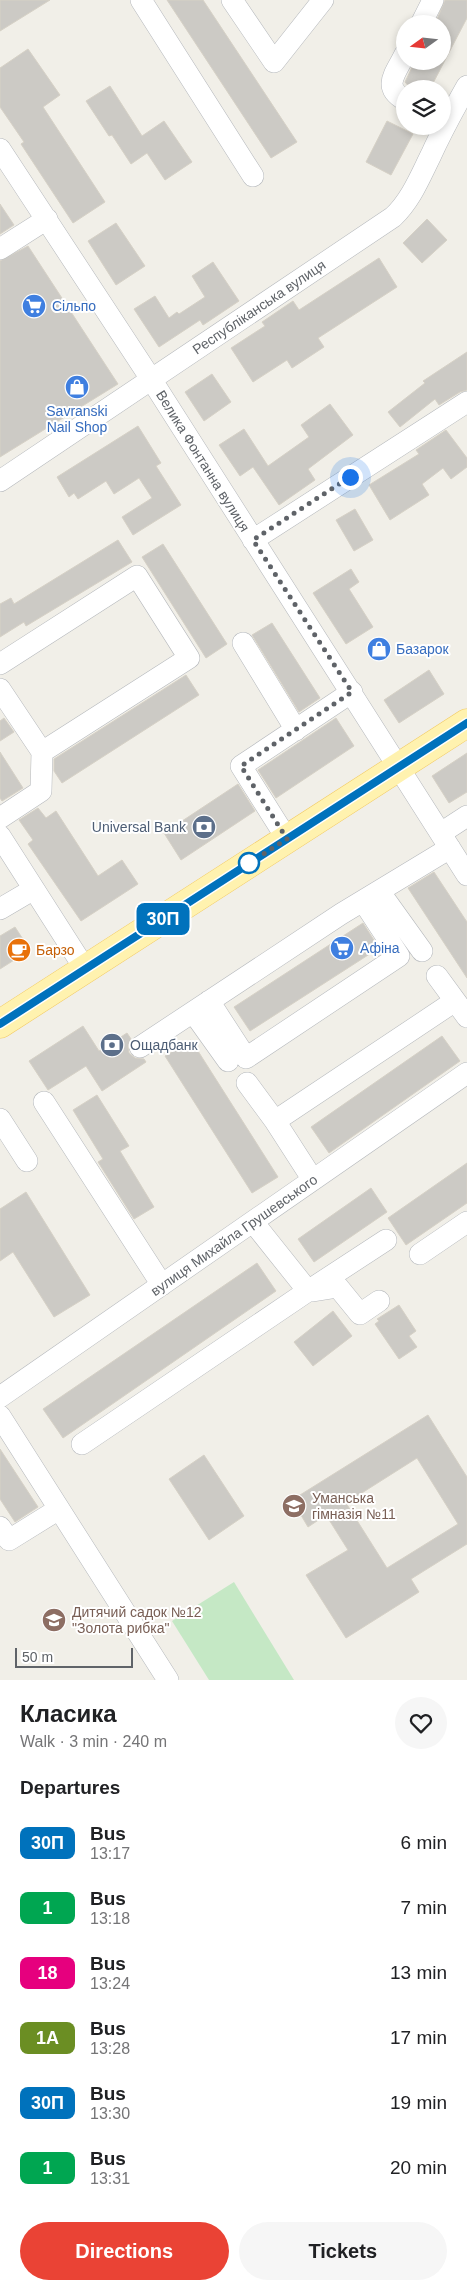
<!DOCTYPE html>
<html lang="en">
<head>
<meta charset="utf-8">
<style>
	body { margin:0; font-family:Arial,sans-serif; background:#f6f6f6; color:#202124; height:100vh; display:flex; flex-direction:column; font-size:19px; white-space:nowrap }
	* { box-sizing:border-box; margin:0 }
	p { font-size:16px; color:#757577 }
	.icon { flex:none; width:28px; height:28px; fill:none; stroke:currentColor; stroke-width:2; stroke-linecap:round; stroke-linejoin:round }
	.map { position:relative; height:1680px; overflow:hidden }
	.side { display:flex; flex-direction:column; background:#fff; flex:1 }
	.side>* { flex:none }
	.badge { padding:0 10px; border-radius:8px; font-size:18px; line-height:32px }
	.needle { width:32px; rotate:255deg }
	.tools { position:absolute; left:396px; top:15px; display:grid; gap:10px }
	.tools a { display:grid; place-items:center; width:55px; height:55px; border-radius:50%; background:#fff; box-shadow:0 2px 8px #0003; font-size:25px }
	.scale { position:absolute; left:15px; bottom:12px; width:118px; box-sizing:border-box; padding-left:5px; border:2px solid #5f6368; border-top:0; font-size:14px; line-height:18px; white-space:nowrap; color:#5f6368; -webkit-text-stroke:4px #fff; paint-order:stroke }
	.you { position:absolute; width:25px; height:25px; margin:-12px; border:4px solid #fff; border-radius:50%; background:#1a73e8; box-shadow:0 0 0 8px #1a73e833 }
	.map>.badge { position:absolute; translate:-50% -50%; box-shadow:0 0 0 2px #fff }
	h2 { padding:0 20px; font-size:19px; line-height:45px }
	.round { display:grid; place-items:center; flex:none; width:52px; height:52px; border-radius:26px; background:#f6f6f6 }
	.head { display:flex; align-items:center; justify-content:space-between; height:85px; padding:0 20px }
	h1 { font-size:24px; font-weight:800; line-height:38px }
	.cta { display:flex; gap:10px; margin-top:auto; padding:10px 20px }
	.cta a { flex:1; height:58px; border-radius:30px; background:#ea4335; color:#fff; font-size:20px; font-weight:800; line-height:58px; text-align:center }
	.cta a+a { background:#f6f6f6; color:#202124 }
	ul { padding:0; list-style:none }
	li { display:flex; align-items:center; gap:15px; height:65px; padding:0 20px }
	li div { flex:1 }
	li b { display:block; font-size:19px }
	li em { font-style:normal }
	li .badge { min-width:55px; font-weight:700; text-align:center }
	.map>svg:first-child { display:block }
	.green { fill:#c5e8c5 }
	.building { fill:#cccac5; stroke:#d6d1c6; fill-rule:evenodd }
	.lines { fill:none; stroke-linecap:round; stroke-linejoin:round }
	.minor-casing { stroke:#b5b8bc; stroke-width:22 }
	.major-casing { stroke:#f2c960; stroke-width:29 }
	.minor { stroke:#fff; stroke-width:21 }
	.major { stroke:#fff2af; stroke-width:28 }
	.line-casing { stroke:#fff; stroke-width:11 }
	.line { stroke:#0072bc; stroke-width:8 }
	.walk { stroke:#5f6368; stroke-width:5; stroke-dasharray:0 9 }
	.stop-dot { fill:#fff; stroke:#0072bc; stroke-width:2.5 }
	.labels { text-anchor:middle; stroke-width:4; stroke-linejoin:round; paint-order:stroke }
	.shop-label { font-size:14px; fill:#366cbe; stroke:#fff; text-anchor:start }
	.street-label { font-size:14px; fill:#5f6368; stroke:#fff }
	.service-label { font-size:14px; fill:#4e5e75; stroke:#fff; text-anchor:end }
	.food-label { font-size:14px; fill:#c56008; stroke:#fff; text-anchor:start }
	.education-label { font-size:14px; fill:#785e54; stroke:#fff; text-anchor:start }
</style>
</head>
<body>
<div class="map">
<svg width="467" height="1680" viewBox="0 0 467 1680">
	<rect width="100%" height="100%" fill="#f1efe8"/>
	<path class="green" d="M234,1582L294,1680H209L172,1621Z"/>
	<path class="building" d="M0,0H50L0,31Z
		M167,0H203L297,142L271,158Z
		M445,0H467V18L430,89H411L405,82L415,61H442V24H435Z
		M28,49L60,95L43,107L105,202L73,223L21,144L24,142L0,107V68Z
		M110,86L142,136L164,121L192,162L165,180L147,153L131,164L112,135L109,136L86,101Z
		M387,121L413,134L391,175L366,162Z
		M0,204L14,225L0,234Z
		M427,219L447,240L422,263L403,243Z
		M116,223L145,266L116,285L88,241Z
		M28,246L118,384L0,457V261Z
		M379,258L397,287L318,338L324,347L292,368L287,360L253,382L231,348L265,326L262,322L293,301L299,310Z
		M213,262L239,301L203,325L200,320L159,347L134,309L155,296L169,318L177,312L179,314L205,297L192,276Z
		M467,352V390L460,392L439,405L435,399L400,427L388,412L425,383L423,381Z
		M212,374L231,402L204,421L185,392Z
		M330,404L353,435L308,469L315,480L279,505L253,467L240,476L219,445L244,429L268,466L309,437L301,425Z
		M138,426L161,463L156,466L181,505L133,535L122,517L152,498L139,478L114,494L106,481L78,499L74,493L69,497L57,477Z
		M446,430L467,458V467L451,479L443,468L422,484L429,495L390,520L369,485L419,454L416,450Z
		M355,509L373,540L354,551L336,520Z
		M118,540L132,562L26,626L24,622L0,637V604L11,598L14,604Z
		M163,544L227,644L206,658L142,557Z
		M351,569L359,582L349,589L373,627L346,644L313,593Z
		M272,623L320,698L299,712L252,635Z
		M429,670L444,694L399,723L384,700Z
		M186,675L199,695L62,783L54,771V759Z
		M4,718L14,732L0,741V721Z
		M336,718L354,746L276,798L258,770Z
		M0,752L23,788L2,801L0,798Z
		M467,753V792L449,803L432,776Z
		M238,784L255,811L181,860L164,833Z
		M38,808L46,818L56,811L98,876L122,860L138,884L81,921L28,844L33,840L19,820Z
		M434,872L467,922V978L408,888Z
		M363,923L379,948L250,1031L234,1007Z
		M15,927L30,950L0,969V936Z
		M83,1026L99,1051L127,1033L131,1039L128,1047L129,1053L135,1058L144,1059L146,1062L102,1091L86,1066L48,1090L29,1061Z
		M442,1036L460,1061L329,1153L311,1127Z
		M191,1040L278,1177L252,1193L165,1056Z
		M97,1095L129,1146L120,1151L154,1207L134,1219L98,1162L103,1159L73,1110Z
		M467,1163V1203L406,1245L388,1218Z
		M371,1188L387,1212L314,1262L298,1239Z
		M26,1192L90,1295L54,1317L13,1252L0,1261V1209Z
		M257,1263L276,1291L63,1438L43,1409Z
		M399,1305L416,1331L409,1336L417,1347L399,1359L375,1324L379,1321L377,1319Z
		M333,1311L352,1336L313,1366L294,1342Z
		M428,1415L467,1477V1544L411,1579L419,1592L346,1638L306,1575L348,1550L326,1515L308,1527L292,1500ZM417,1458L458,1524L387,1568L346,1503Z
		M0,1449L38,1507L15,1522L0,1499Z
		M204,1455L244,1516L209,1540L169,1479Z"/>
	<g class="lines">
		<g class="minor-casing">
			<path id="minor" d="M141,0L253,176
				M232,0L274,62L323,0
				M421,24L433,0
				M405,54C396,73 381,87 405,100
				M0,149L151,379L467,875
				M0,249L47,219
				M0,481L393,217C411,200 420,177 431,155C442,131 454,109 467,86
				M253,540L467,402
				M243,643L296,730
				M0,664L137,576L189,658L42,752
				M0,689L42,752L41,791L0,818
				M441,833L467,816
				M0,836L85,969
				M287,839L241,766L352,692
				M379,891L422,951
				M0,909L34,889
				M437,976L467,1017
				M209,1001L246,1058L399,956L363,901
				M193,1012L228,1061
				M140,1047L341,914L450,848
				M247,1083L275,1121
				M44,1102L162,1285
				M0,1119L27,1161
				M313,1180L275,1121L455,1001
				M420,1254L467,1222
				M308,1291L386,1240
				M313,1291L338,1287L360,1314L379,1301
				M0,1397L467,1073
				M0,1416L168,1680
				M82,1444L308,1291L253,1222
				M0,1527L9,1540L59,1509"/>
		</g>
		<g class="major-casing">
			<path id="major" d="M0,1024L467,723"/>
		</g>
		<use href="#minor" class="minor"/>
		<use href="#major" class="major"/>
	</g>
	<g class="lines">
		<g class="line-casing">
			<path id="line" d="M0,1024L467,723"/>
		</g>
		<use href="#line" class="line"/>
		<path class="walk" d="M249,863L287,839L241,766L352,692L253,540L350,477"/>
	</g>
	<defs>
		<g id="supermarket-disc" transform="scale(1.25)"><circle r="9.5" fill="#3f7fe0" stroke="#fff"/><path d="M-6-5.5h2.5l.6 2H6L4.5 2H-2.5L-4.4-4H-6ZM-1.5 3.2a1.3 1.3 0 1 0 .1 0ZM3 3.2a1.3 1.3 0 1 0 .1 0Z" fill="#fff"/></g>
		<g id="shop-disc" transform="scale(1.25)"><circle r="9.5" fill="#3f7fe0" stroke="#fff"/><path d="M-5-2.5h2.3a2.7 3.5 0 0 1 5.4 0H5L5.5 6h-11ZM-1.5-2.5h3a1.5 2.3 0 0 0-3 0Z" fill="#fff"/></g>
		<g id="bank-disc" transform="scale(1.25)"><circle r="9.5" fill="#5c6f8a" stroke="#fff"/><path d="M-6-4H6V4H-6ZM0-2.3a2.3 2.3 0 1 0 0 4.6a2.3 2.3 0 1 0 0-4.6Z" fill="#fff"/></g>
		<g id="cafe-disc" transform="scale(1.25)"><circle r="9.5" fill="#e8710a" stroke="#fff"/><path d="M-5.5-4.5H6V0H3Q3 3.5 0 3.5H-2.5Q-5.5 3.5-5.5 0ZM3-3.2v2h1.7v-2ZM-6 4.5H4V6H-6Z" fill="#fff"/></g>
		<g id="school-disc" transform="scale(1.25)"><circle r="9.5" fill="#8d6e63" stroke="#fff"/><path d="M0-5L7-2L0 1L-7-2ZM-4 1L0 2.5L4 1V4Q0 6-4 4Z" fill="#fff"/></g>
	</defs>
	<g fill-rule="evenodd">
		<use href="#supermarket-disc" x="34" y="306"/>
		<use href="#shop-disc" x="77" y="387"/>
		<use href="#shop-disc" x="379" y="649"/>
		<use href="#bank-disc" x="204" y="827"/>
		<use href="#supermarket-disc" x="342" y="948"/>
		<use href="#cafe-disc" x="19" y="950"/>
		<use href="#bank-disc" x="112" y="1045"/>
		<use href="#school-disc" x="294" y="1506"/>
		<use href="#school-disc" x="54" y="1620"/>
	</g>
	<circle class="stop-dot" cx="249" cy="863" r="10"/>
	<g class="labels">
		<g class="shop-label">
			<text x="52" y="311">Сільпо</text>
			<text x="77" y="416" text-anchor="middle">Savranski<tspan x="77" dy="16">Nail Shop</tspan></text>
			<text x="396" y="654">Базарок</text>
			<text x="360" y="953">Афіна</text>
		</g>
		<g class="street-label">
			<text transform="translate(259 307) rotate(-34)" y="5">Республіканська вулиця</text>
			<text transform="translate(203 461) rotate(58)" y="5">Велика Фонтанна вулиця</text>
			<text transform="translate(234 1235) rotate(-35)" y="5">вулиця Михайла Грушевського</text>
		</g>
		<g class="service-label">
			<text x="186" y="832">Universal Bank</text>
			<text x="130" y="1050" text-anchor="start">Ощадбанк</text>
		</g>
		<g class="food-label">
			<text x="36" y="955">Барзо</text>
		</g>
		<g class="education-label">
			<text x="312" y="1503">Уманська<tspan x="312" dy="16">гімназія №11</tspan></text>
			<text x="72" y="1617">Дитячий садок №12<tspan x="72" dy="16">"Золота рибка"</tspan></text>
		</g>
	</g>
</svg>
<div class="tools">
<a><svg class="needle" viewBox="-14 -14 28 28"><path d="M0-13l5 13h-10z" fill="#e53935"/><path d="M0 13l5-13h-10z" fill="#757577"/></svg></a>
<a><svg class="icon" aria-label="layers" viewBox="0 0 24 24"><path d="M12 4l9 5-9 5-9-5zM3 14l9 5 9-5"/></svg></a>
</div>
<div class="scale">50 m</div>
<div class="you" style="left:350px;top:477px"></div>
<b class="badge" style="left:163px;top:919px;background:#0072bc;color:#fff">30П</b>
</div>
<section class="side">
<div class="head"><div><h1>Класика</h1><p>Walk · 3 min · 240 m</p></div><a class="round"><svg class="icon" aria-label="heart" viewBox="0 0 24 24"><path d="M12 20l-8-8c-3-5 5-10 8-4 3-6 11-1 8 4z"/></svg></a></div>
<h2>Departures</h2>
<ul>
<li><span class="badge" style="background:#0072bc;color:#fff">30П</span><div><b>Bus</b><p>13:17</p></div><em>6 min</em></li>
<li><span class="badge" style="background:#00a651;color:#fff">1</span><div><b>Bus</b><p>13:18</p></div><em>7 min</em></li>
<li><span class="badge" style="background:#e6007e;color:#fff">18</span><div><b>Bus</b><p>13:24</p></div><em>13 min</em></li>
<li><span class="badge" style="background:#6b8e23;color:#fff">1А</span><div><b>Bus</b><p>13:28</p></div><em>17 min</em></li>
<li><span class="badge" style="background:#0072bc;color:#fff">30П</span><div><b>Bus</b><p>13:30</p></div><em>19 min</em></li>
<li><span class="badge" style="background:#00a651;color:#fff">1</span><div><b>Bus</b><p>13:31</p></div><em>20 min</em></li>
</ul>
<div class="cta"><a>Directions</a><a>Tickets</a></div>
</section>
</body>
</html>
